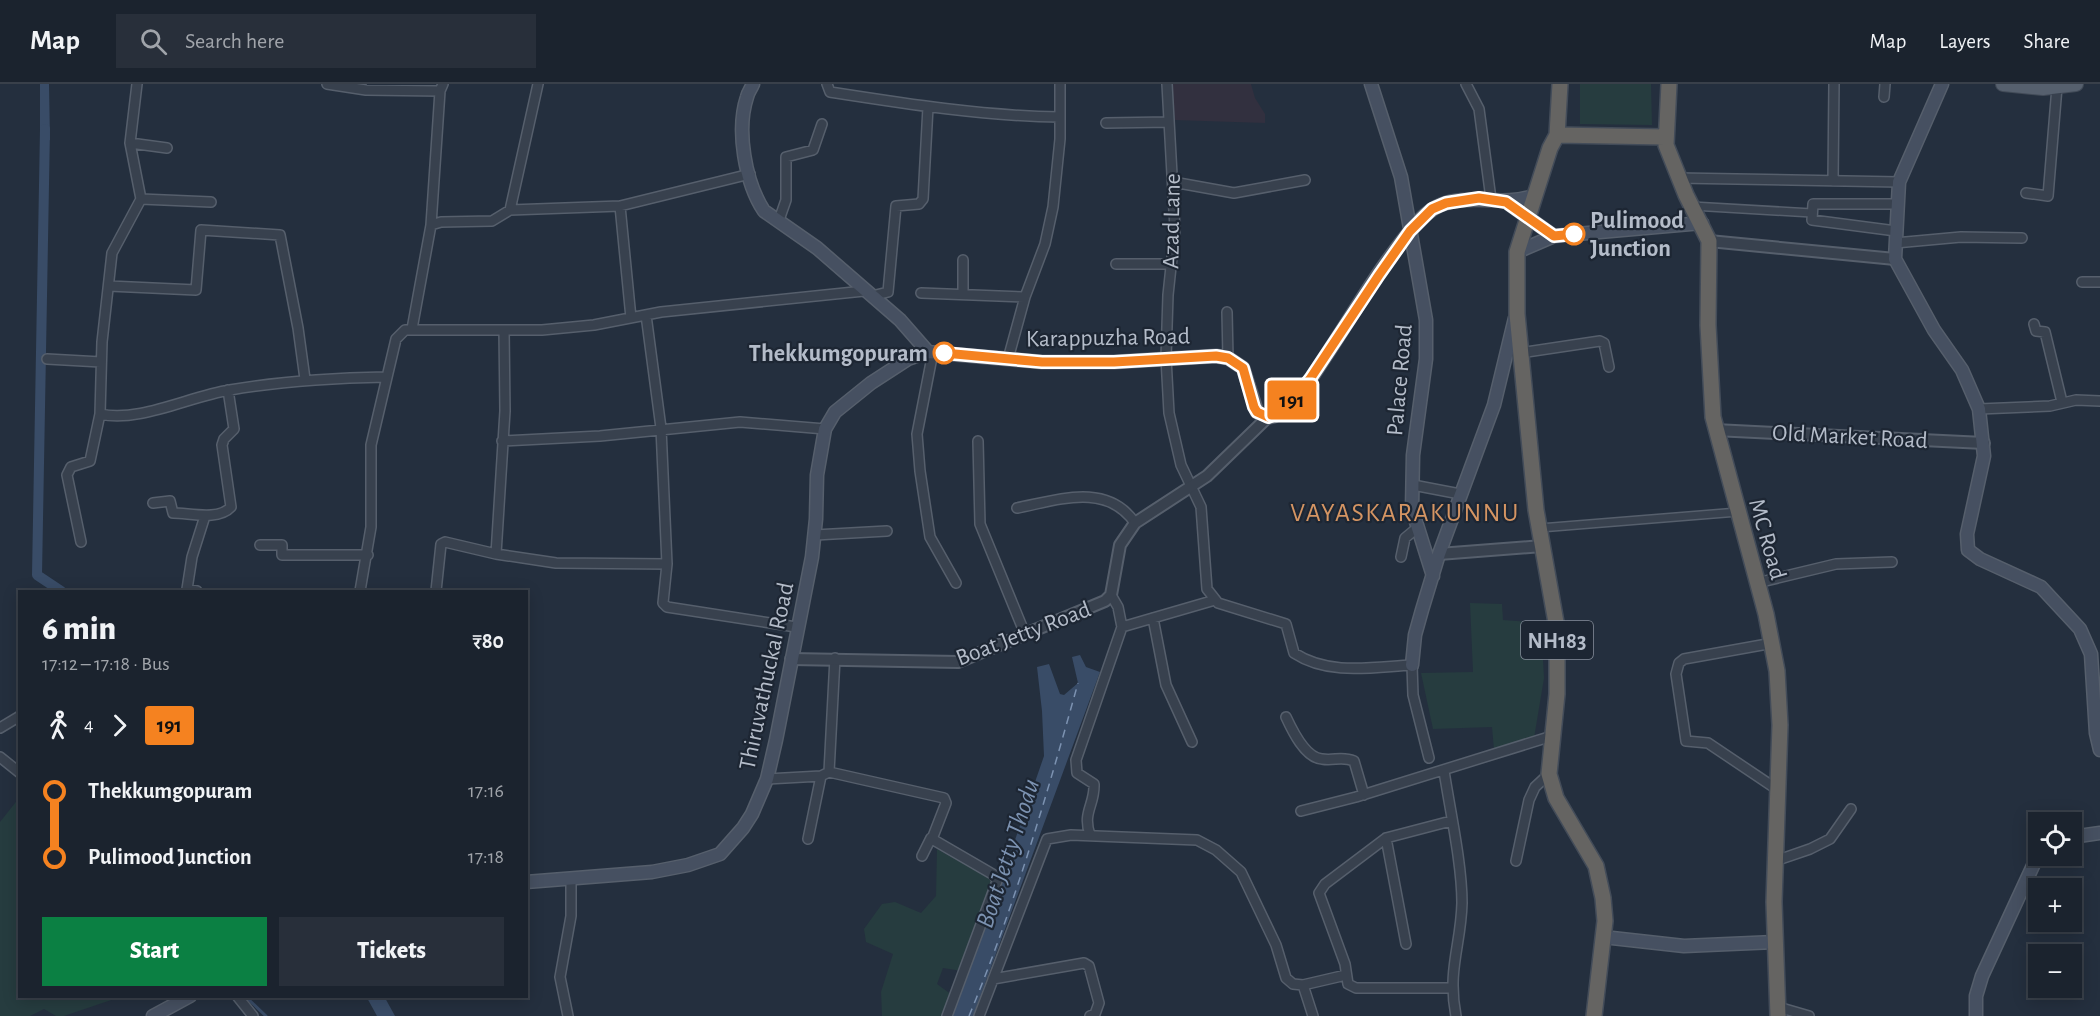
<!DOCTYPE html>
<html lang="en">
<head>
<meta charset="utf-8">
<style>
	body { margin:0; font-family:"Alegreya Sans",sans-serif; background:#282f3a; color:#f1f3f6; height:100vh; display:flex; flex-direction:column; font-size:22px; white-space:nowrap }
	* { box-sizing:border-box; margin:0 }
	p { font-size:20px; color:#a0a4aa }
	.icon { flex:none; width:33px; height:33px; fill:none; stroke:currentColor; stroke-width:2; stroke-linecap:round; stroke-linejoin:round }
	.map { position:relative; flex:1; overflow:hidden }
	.side { position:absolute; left:18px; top:506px; width:510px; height:408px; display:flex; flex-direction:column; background:#1b232e; border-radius:0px; box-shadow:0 3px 15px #0003,0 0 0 2px #39404a }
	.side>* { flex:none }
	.badge { padding:0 12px; border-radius:4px; font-size:21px; line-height:39px }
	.fabs { position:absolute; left:2028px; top:728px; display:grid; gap:12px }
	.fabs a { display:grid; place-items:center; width:54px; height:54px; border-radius:0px; background:#1b232e; box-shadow:0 3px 15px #0003,0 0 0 2px #39404a; font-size:30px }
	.map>.badge { position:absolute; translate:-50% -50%; box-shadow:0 0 0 3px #fff }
	.legs { display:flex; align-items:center; gap:9px; height:66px; padding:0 24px; font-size:20px }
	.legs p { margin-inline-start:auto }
	.head { display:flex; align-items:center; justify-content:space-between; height:102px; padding:0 24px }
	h1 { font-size:33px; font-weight:800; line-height:45px }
	.action { display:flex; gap:12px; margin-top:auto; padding:12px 24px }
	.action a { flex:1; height:69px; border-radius:0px; background:#0b8043; color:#fff; font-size:24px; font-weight:800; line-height:69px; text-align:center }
	.action a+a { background:#282f3a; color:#f1f3f6 }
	ul { padding:0 24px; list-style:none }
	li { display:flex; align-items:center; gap:21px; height:66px; font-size:22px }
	li i { display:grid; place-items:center; width:9px; height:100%; margin:0 8px; background:currentColor }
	li i::after { content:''; width:15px; height:15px; margin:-8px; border:4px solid; border-radius:50%; background:#1b232e }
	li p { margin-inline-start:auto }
	li:first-child i { background:linear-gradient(#0000 50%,currentColor 0) }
	li:last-child i { background:linear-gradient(currentColor 50%,#0000 0) }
	header { display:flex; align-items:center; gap:36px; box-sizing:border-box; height:84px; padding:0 30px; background:#1b232e; border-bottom:2px solid #39404a }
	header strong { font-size:28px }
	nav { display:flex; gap:33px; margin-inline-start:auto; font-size:21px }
	.search { width:420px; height:54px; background:#282f3a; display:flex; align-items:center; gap:15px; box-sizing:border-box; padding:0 21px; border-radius:0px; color:#a0a4aa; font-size:22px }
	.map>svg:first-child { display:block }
	.medical { fill:#32303f }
	.green { fill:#263c3f }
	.water { fill:#394c67 }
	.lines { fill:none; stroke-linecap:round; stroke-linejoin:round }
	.stream { stroke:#394c67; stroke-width:3 }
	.canal { stroke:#394c67; stroke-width:10 }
	.ferry { stroke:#7c92b1; stroke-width:1.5; stroke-dasharray:8 6; stroke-linecap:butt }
	.pedestrian-casing { stroke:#565f6c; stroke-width:10 }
	.minor-casing { stroke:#565f6c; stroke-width:12 }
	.tertiary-casing { stroke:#565f6c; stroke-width:14 }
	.secondary-casing { stroke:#565f6c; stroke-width:15 }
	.primary-casing { stroke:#414a57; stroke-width:16 }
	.trunk-casing { stroke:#434c59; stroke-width:18 }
	.pedestrian { stroke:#38414e; stroke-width:7 }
	.minor { stroke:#38414e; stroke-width:9 }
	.tertiary { stroke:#38414e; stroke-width:10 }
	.secondary { stroke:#465061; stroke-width:12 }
	.primary { stroke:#56606e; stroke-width:14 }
	.trunk { stroke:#656462; stroke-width:15 }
	.line-1-casing { stroke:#fff; stroke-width:14 }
	.line-1 { stroke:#f58220; stroke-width:9 }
	.stop-1-dot { fill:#fff; stroke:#f58220; stroke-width:3 }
	.labels { text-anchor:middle; stroke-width:4.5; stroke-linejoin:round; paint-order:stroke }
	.shield { fill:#1d2633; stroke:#878f9c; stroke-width:1.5 }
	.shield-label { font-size:22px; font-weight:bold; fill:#b4bcc9 }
	.stop-label { font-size:24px; font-weight:bold; fill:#b4bcc9; stroke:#1d2633; text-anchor:start }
	.street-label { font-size:24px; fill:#b4bcc9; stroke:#1d2633 }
	.neighbourhood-label { font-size:26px; letter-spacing:1.5px; fill:#d59563; stroke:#1d2633 }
	.water-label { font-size:26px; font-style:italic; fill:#7c92b1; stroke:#1d2633 }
</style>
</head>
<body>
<header>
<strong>Map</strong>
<div class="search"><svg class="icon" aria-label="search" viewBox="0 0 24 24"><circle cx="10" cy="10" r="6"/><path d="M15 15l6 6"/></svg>Search here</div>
<nav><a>Map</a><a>Layers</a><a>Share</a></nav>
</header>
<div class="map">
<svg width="2100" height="932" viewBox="0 0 2100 932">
	<rect width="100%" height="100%" fill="#242f3e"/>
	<path class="medical" d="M1171,0H1251L1255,14L1265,30V39L1173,36Z"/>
	<path class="green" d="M1580,0H1651L1652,41L1580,40Z
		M1470,519L1502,520L1503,536L1541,539L1544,594L1534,654L1494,666L1492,643L1433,645L1421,589L1473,588Z
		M19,714L20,912H123L64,932H56L44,925L30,932H0V738Z
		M937,765L994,797L962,887L943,884L937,900L952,911L944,932H882L881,908L893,870L866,858L864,845L882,820L895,818L921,829L936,812Z"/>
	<path class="water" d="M40,0H49L50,56L40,58Z
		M1080,571L1086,583L1100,588L1093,607L973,932H951L986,840L1044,672L1042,627L1037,583L1049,580L1060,610L1064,611L1078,599L1072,573Z
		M366,912H384L395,932H377Z"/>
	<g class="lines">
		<path class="stream" d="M245,912L266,932"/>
		<path class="canal" d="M45,45L37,491L61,507"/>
		<path class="ferry" d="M969,932C1014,824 1047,711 1078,599"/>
		<g class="pedestrian-casing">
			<path id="pedestrian" d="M1692,122L1812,129
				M1540,444L1738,428"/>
		</g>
		<g class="minor-casing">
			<path id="minor" d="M137,0L130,59L141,115L112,169L102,258L100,330C139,339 190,312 230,306C282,297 333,294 386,293
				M327,0L366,6L440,7
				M827,0L830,8C907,20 983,32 1060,33
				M1167,0L1175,145L1168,211L1166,274L1169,329L1181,381L1201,423L1207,505L1218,519L1286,540L1294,569C1329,592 1373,583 1412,581L1413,611L1429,674
				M1466,0L1479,25L1491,115
				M1884,13L1885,0
				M1106,39L1169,38
				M130,59L167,64
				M1678,94L1899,98
				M1833,97L1834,0
				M1173,98L1234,109L1305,96
				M2026,109L2048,112L2057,3
				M141,115L211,118
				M620,122L631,234
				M510,126L538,0
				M779,136L786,116V73L813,66L822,40
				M431,141L441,138L492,137L510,126L620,122L750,90
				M1896,147L1812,136L1813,120H1897
				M1895,159L1961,153L2022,154
				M1116,180H1171
				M2082,198H2100
				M109,202L196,206L201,146L280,151L298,244L305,295
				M921,209L1025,213
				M963,209V176
				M872,212L888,208L896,122L919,120L923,115L928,23
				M1227,228L1228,274
				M646,231L661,344L667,480L663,519L667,523L796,543
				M2034,240L2036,247L2045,248L2062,318
				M412,245L431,141L440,7L443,0
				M933,268L917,350L920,387L930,453L956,499
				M1520,269L1600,257L1604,259L1609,283
				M47,275L101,278
				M1008,275L1025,213L1045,160L1053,123L1060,55V0
				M1979,325L2050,322L2076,316L2100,317
				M502,357L600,352L740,338L825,345
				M978,357L980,440L1025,550
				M1413,401L1460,410
				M153,419L170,417L173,429C190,429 218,437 231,423L222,361L224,355L234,345L228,306
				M1017,424C1058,416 1107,398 1135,439
				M815,451L887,447
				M81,458L67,391L71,383L90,377L100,330
				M260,461H282V471H368
				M496,470L505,327L504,246
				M1401,473L1405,454L1417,444
				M1757,499L1836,480L1892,478
				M197,507L187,505L192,473L205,432
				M360,507L371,443V361L396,255L405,246H542L594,241L661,228L864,207
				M436,507L441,460L445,458L496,470L556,479L667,480
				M1153,534L1166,601L1192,658
				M1122,543L1215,516
				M1773,559L1684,575L1679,579L1676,590L1686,657L1708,659L1778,706
				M1286,633C1292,646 1305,674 1322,675C1334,677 1342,672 1354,677L1364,711
				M0,644L20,632
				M0,673L20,689
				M1444,687C1450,726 1462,780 1462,819C1461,861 1447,886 1456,932
				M829,688L944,714L946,719L932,755L994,791L997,797L947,932
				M767,695L821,692
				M1301,727L1356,713L1552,652
				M1451,737L1386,754L1325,800L1319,809L1345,880L1348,900L1356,904H1451
				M1090,751C1082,728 1095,721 1094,700L1077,689L1076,676L1122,543L1118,523L1111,511
				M1386,754L1406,860
				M808,755L821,692L829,688L835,574
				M922,772L931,754
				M1516,777L1529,716L1535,703L1549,690
				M1775,777L1810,765L1830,755L1851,725
				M993,895L1084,879L1089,882L1099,919L1095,930L1090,932
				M1303,901L1346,891
				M237,912L253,932
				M1778,923L1809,932
				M568,932L560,893L571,832V795
				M979,932L1047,755L1071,751L1197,756L1216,766L1241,788L1276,861L1286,894L1293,900L1303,901L1313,932"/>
		</g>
		<g class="tertiary-casing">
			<path id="tertiary" d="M1709,157L1895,175
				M1715,346L1984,359
				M1439,470L1542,462
				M791,575L958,578L1105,517L1111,511L1120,461L1135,439L1207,392L1268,333"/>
		</g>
		<g class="secondary-casing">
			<path id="secondary" d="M753,0C751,5 748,8 747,13C736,46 745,98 764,127L817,164L900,236L928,268
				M1371,0L1401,93L1426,236V275L1413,371L1412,425L1433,492
				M1942,0L1899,98L1895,175L1934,246L1962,286L1979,325L1984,372L1967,450L1968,466L1980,475L2041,503L2080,545L2091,570L2096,649L2100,666
				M1506,118L1554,152
				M1517,168L1554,152L1702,139
				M1412,581L1415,551L1422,526L1439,470L1494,321L1515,234
				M2072,753L2100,749
				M526,798L652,788L688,781L720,770L743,744L752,730L767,695L776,656L812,473L816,435L817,391L825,345L835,328L871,299L908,275L928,268L1042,278H1114L1216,272L1228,274L1243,284L1257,328C1264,333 1271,335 1278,330C1299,318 1314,289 1327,270C1356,226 1383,177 1418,138C1452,99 1492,126 1533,112
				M1603,853L1684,862L1775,858
				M153,932L190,912
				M1976,932V912L1982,892L2038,771"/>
		</g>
		<g class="primary-casing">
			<path id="primary" d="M2003,0L2043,4L2076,0"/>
		</g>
		<g class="trunk-casing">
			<path id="trunk" d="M1560,0L1557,51L1550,64L1517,168V230L1536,426L1557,544V610L1549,690L1556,714L1596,782L1603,814L1605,837L1594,932
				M1669,0L1666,61L1686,111L1709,157L1708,241L1713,333L1766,530L1777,587L1780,641L1774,818L1778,932
				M1557,51L1665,53"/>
		</g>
		<use href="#pedestrian" class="pedestrian"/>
		<use href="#minor" class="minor"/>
		<use href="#tertiary" class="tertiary"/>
		<use href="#secondary" class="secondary"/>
		<use href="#primary" class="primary"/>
		<use href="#trunk" class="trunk"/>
	</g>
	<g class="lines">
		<g class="line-1-casing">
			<path id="line-1" d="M944,269L1042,278H1114L1216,272L1228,274L1243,284L1254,323L1257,328L1268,333L1284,326L1310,295L1379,191L1410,147L1432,125L1446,119L1479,114L1506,118L1554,152L1574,150"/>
		</g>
		<use href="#line-1" class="line-1"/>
	</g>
	<g class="stop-1-dot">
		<circle cx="1574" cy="150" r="10"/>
		<circle cx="944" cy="269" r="10"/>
	</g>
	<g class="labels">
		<rect class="shield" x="1521" y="537" width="72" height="38" rx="4.5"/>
		<g class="shield-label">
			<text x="1557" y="564">NH183</text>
		</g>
		<g class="stop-label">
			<text x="1590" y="144">Pulimood<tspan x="1590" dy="28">Junction</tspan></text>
			<text x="928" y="277" text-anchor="end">Thekkumgopuram</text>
		</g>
		<g class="street-label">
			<text transform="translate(1171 137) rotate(-89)" y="8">Azad Lane</text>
			<text transform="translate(1108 253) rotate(-1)" y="8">Karappuzha Road</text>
			<text transform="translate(1399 296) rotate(-85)" y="8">Palace Road</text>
			<text transform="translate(1850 352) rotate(3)" y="8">Old Market Road</text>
			<text transform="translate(1768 455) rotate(74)" y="8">MC Road</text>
			<text transform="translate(1023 549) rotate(-21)" y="8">Boat Jetty Road</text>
			<text transform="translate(766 592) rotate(-78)" y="8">Thiruvathuckal Road</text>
		</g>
		<g class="neighbourhood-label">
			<text x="1405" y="437">VAYASKARAKUNNU</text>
		</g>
		<g class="water-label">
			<text transform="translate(1007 769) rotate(-72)" y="9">Boat Jetty Thodu</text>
		</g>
	</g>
</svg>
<div class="fabs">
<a><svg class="icon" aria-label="locate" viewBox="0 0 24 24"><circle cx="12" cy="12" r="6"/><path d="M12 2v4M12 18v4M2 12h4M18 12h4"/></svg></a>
<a>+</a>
<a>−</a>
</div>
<b class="badge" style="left:1292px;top:316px;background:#f58220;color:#111">191</b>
<section class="side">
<div class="head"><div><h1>6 min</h1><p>17:12 – 17:18 · Bus</p></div><b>₹80</b></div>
<div class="legs"><svg class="icon" aria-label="walk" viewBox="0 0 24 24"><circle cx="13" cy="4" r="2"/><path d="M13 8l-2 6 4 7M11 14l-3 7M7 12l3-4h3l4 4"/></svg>4<svg class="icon" aria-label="forward" viewBox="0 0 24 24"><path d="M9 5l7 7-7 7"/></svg><b class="badge" style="background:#f58220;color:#111">191</b></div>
<ul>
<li><i style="color:#f58220"></i><b>Thekkumgopuram</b><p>17:16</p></li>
<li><i style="color:#f58220"></i><b>Pulimood Junction</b><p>17:18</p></li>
</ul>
<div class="action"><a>Start</a><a>Tickets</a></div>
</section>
</div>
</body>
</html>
